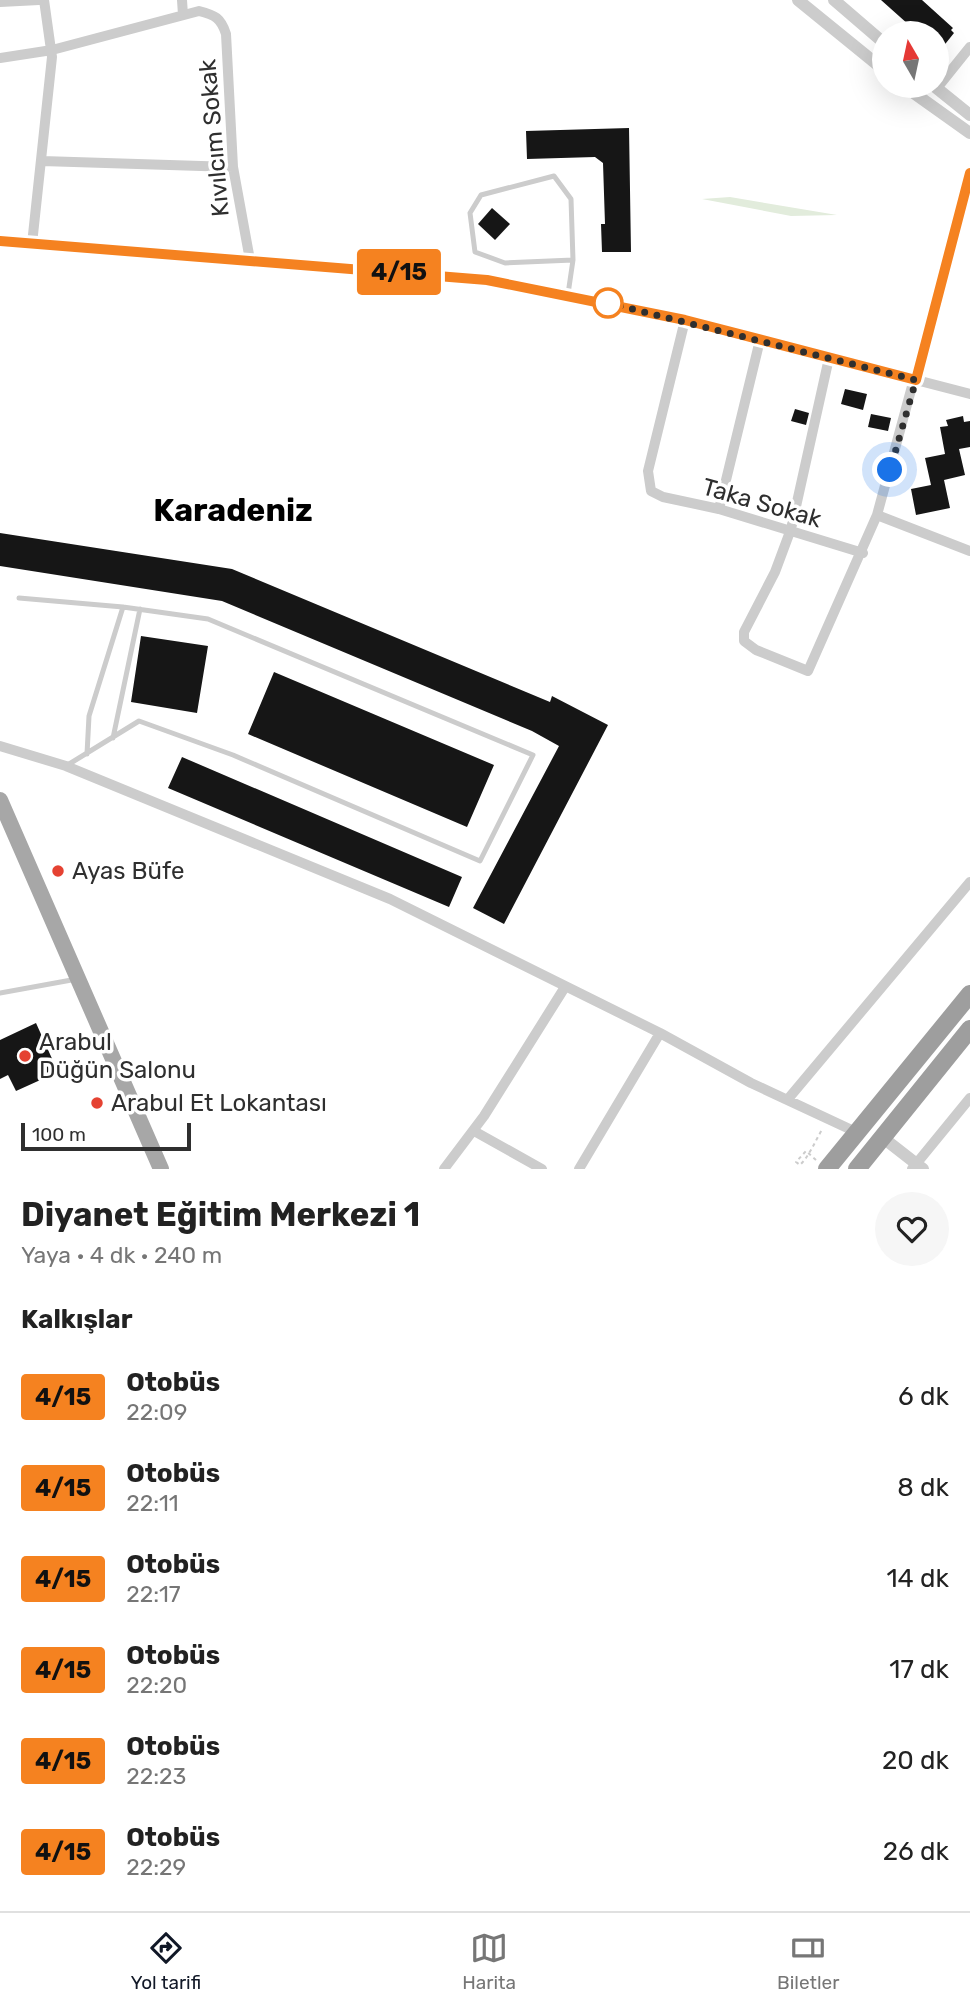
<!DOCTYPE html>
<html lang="tr">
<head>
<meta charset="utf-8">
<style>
	body { margin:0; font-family:Rubik,sans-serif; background:#f6f6f6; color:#222; height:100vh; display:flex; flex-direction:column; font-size:26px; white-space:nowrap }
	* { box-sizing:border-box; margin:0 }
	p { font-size:23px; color:#767676 }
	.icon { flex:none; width:38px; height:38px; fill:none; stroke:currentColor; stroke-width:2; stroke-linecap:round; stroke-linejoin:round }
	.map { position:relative; height:1169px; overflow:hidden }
	.side { display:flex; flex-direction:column; background:#fff; flex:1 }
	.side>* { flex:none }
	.badge { padding:0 14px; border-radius:5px; font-size:24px; line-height:46px }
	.needle { width:46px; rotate:351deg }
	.buttons { position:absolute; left:872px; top:21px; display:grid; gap:14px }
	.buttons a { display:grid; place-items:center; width:77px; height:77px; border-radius:50%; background:#fff; box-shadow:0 7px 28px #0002; font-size:35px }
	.scale { position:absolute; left:21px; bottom:18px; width:170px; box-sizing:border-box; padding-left:7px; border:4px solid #2f2f2f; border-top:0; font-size:19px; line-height:24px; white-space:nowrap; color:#2f2f2f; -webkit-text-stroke:5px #fff; paint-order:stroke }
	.you { position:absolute; width:35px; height:35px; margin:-18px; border:5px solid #fff; border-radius:50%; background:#1a73e8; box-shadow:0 0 0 10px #1a73e833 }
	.map>.badge { position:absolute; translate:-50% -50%; box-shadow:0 0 0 4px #fff }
	h2 { padding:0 21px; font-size:26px; line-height:63px }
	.round { display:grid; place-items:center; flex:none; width:74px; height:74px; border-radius:37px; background:#f6f6f6 }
	.headline { display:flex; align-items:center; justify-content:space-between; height:119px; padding:0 21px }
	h1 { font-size:33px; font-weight:700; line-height:52px }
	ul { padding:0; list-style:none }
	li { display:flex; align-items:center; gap:21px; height:91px; padding:0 21px }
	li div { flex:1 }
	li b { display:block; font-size:26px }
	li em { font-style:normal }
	li .badge { min-width:77px; font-weight:700; text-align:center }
	.tabs { display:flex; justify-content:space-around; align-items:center; height:98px; border-top:2px solid #e0e0e0; background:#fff; font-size:19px; color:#767676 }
	.tabs a { display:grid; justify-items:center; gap:4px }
	.tabs .selected { color:#111827 }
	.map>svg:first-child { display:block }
	.green { fill:#e2ecdc }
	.building { fill:#161616 }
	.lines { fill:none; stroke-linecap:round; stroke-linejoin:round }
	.path { stroke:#ccc; stroke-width:2; stroke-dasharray:3.5 3.5; stroke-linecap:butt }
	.service { stroke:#ccc; stroke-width:5 }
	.minor { stroke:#ccc; stroke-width:10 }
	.tertiary { stroke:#ccc; stroke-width:12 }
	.primary { stroke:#a7a7a7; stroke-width:16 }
	.trunk { stroke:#9e9e9e; stroke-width:18 }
	.line-casing { stroke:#fff; stroke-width:16 }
	.line { stroke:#f58220; stroke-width:10 }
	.walk { stroke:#2f2f2f; stroke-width:7; stroke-dasharray:0 12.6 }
	.stop-dot { fill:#fff; stroke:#f58220; stroke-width:3.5 }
	.poi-dot { fill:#e54232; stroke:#fff; stroke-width:2.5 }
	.labels { text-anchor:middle; stroke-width:7; stroke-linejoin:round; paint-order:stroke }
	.street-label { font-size:24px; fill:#2f2f2f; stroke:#fff }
	.poi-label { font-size:24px; fill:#2f2f2f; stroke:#fff; text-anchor:start }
	.district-label { font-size:32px; font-weight:bold; fill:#000; stroke:#fff }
</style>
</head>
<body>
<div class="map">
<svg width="970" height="1169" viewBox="0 0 970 1169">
	<rect width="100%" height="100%" fill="#fff"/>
	<path class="green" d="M730,197L837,215L791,216L702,199Z"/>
	<path class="building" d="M881,0H922L953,28L951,30L954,33L942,48L936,43V33H918Z
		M629,128L631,252H602L601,224H605L603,163L595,157L527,159L526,131Z
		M492,208L510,224L495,240L478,224Z
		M845,389L867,394L863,410L841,404Z
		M795,409L809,413L806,425L791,421Z
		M871,414L891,418L888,431L868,427Z
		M963,416L964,422L970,421V447L959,449L965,475L944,480L950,508L916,515L911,489L931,485L925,458L945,454L940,427L948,426L946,420Z
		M0,533L232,569L550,702L552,696L608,725L504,924L473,908L559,746L532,731L222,601L0,566Z
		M141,636L208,646L197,713L131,702Z
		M274,672L494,765L467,827L248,734Z
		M182,757L462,877L449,907L168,788Z
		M36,1023L58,1072L16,1091L8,1075L0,1079V1040Z"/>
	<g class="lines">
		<path class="path" d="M816,1160L806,1151L796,1162L800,1165C810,1155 815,1141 823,1128"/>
		<path class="service" d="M568,294L573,260L571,199L554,176L481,195L470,213L475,252L505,263L573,260
			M19,598L123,607L208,619L533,755L480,861L233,755L139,721L66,766
			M113,738L140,609
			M87,754L89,716L123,607
			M0,993L77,979"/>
		<path class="minor" d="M182,0L183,15
			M0,2L39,0
			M0,58L52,50L199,11C215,15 221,18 226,34L233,167L250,260
			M937,88L970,47
			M42,161L233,167
			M0,241L487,280L685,320L970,394
			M32,244L52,57L44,0
			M685,320L648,471L651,491L663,497L719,509L863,553
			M829,358L791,529L775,572L744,632V641L756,650L808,671L877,515L970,173
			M719,509L760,340
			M877,515L970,551
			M0,746L66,766L390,899L660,1033L751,1083L856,1132
			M788,1099L970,882
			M474,1131L542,1169
			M444,1169L484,1116L565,987
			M579,1169L660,1033
			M912,1169L970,1098"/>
		<path class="tertiary" d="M798,0L884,70
			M834,0L884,43
			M904,86L970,133
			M934,86L970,115
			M882,1137L923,1169"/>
		<path class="primary" d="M0,800L161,1169"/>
		<path class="trunk" d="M827,1169L970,994
			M857,1169L970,1029"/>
	</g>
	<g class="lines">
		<g class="line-casing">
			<path id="line" d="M0,241L487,280L685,320L916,380L970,173"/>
		</g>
		<use href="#line" class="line"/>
		<path class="walk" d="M608,303L916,380L890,470"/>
	</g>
	<circle class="stop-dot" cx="608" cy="303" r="14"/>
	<g class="poi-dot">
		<circle cx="58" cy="871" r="7"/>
		<circle cx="25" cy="1056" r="7"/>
		<circle cx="97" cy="1103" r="7"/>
	</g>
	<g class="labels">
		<g class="street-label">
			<text transform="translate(214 138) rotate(-95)" y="8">Kıvılcım Sokak</text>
			<text transform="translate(762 503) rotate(16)" y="8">Taka Sokak</text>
		</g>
		<g class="poi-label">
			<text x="72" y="879">Ayas Büfe</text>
			<text x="39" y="1050">Arabul<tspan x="39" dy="28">Düğün Salonu</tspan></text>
			<text x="111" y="1111">Arabul Et Lokantası</text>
		</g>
		<g class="district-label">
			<text x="233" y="521">Karadeniz</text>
		</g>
	</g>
</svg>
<div class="buttons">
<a><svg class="needle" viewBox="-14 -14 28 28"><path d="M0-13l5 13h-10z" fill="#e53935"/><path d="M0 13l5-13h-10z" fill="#767676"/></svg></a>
</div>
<div class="scale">100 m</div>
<div class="you" style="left:890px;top:470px"></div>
<b class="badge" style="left:399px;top:272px;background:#f58220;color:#111">4/15</b>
</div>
<section class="side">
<div class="headline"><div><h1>Diyanet Eğitim Merkezi 1</h1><p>Yaya · 4 dk · 240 m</p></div><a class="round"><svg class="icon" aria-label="heart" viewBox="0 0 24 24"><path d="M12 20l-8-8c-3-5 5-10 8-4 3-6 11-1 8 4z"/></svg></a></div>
<h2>Kalkışlar</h2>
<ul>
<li><span class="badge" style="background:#f58220;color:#111">4/15</span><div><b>Otobüs</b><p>22:09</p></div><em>6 dk</em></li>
<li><span class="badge" style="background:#f58220;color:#111">4/15</span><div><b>Otobüs</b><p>22:11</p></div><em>8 dk</em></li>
<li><span class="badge" style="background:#f58220;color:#111">4/15</span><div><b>Otobüs</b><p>22:17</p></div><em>14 dk</em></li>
<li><span class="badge" style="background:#f58220;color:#111">4/15</span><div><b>Otobüs</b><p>22:20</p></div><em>17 dk</em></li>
<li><span class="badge" style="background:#f58220;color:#111">4/15</span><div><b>Otobüs</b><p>22:23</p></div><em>20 dk</em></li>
<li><span class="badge" style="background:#f58220;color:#111">4/15</span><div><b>Otobüs</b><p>22:29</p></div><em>26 dk</em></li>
</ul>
</section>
<nav class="tabs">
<a class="selected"><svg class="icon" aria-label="directions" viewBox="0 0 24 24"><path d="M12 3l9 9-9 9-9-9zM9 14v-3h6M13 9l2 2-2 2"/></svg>Yol tarifi</a>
<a><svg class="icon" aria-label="map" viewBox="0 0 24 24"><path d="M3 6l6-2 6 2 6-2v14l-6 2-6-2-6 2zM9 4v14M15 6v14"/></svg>Harita</a>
<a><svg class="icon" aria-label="tickets" viewBox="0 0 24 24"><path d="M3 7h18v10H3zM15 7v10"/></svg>Biletler</a>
</nav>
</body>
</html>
